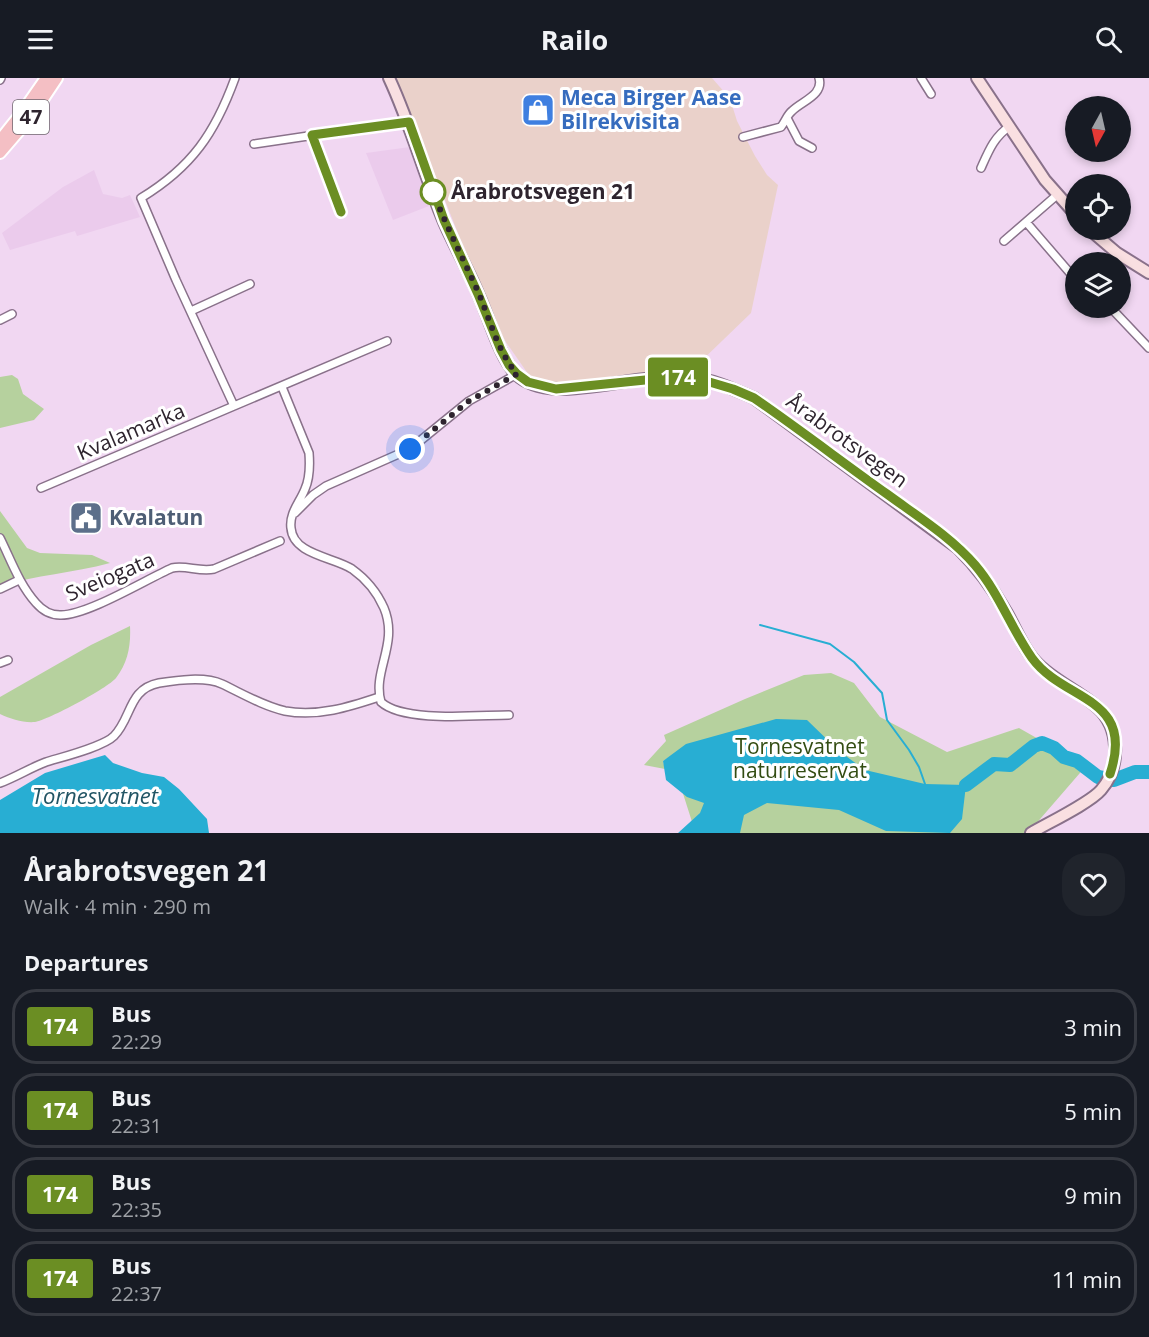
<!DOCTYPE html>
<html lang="en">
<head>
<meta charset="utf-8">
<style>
	body { margin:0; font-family:"Open Sans",sans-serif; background:#20242c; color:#f1f3f6; height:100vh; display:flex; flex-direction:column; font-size:22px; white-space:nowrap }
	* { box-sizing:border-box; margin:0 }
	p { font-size:20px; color:#9ea1a6 }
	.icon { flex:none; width:33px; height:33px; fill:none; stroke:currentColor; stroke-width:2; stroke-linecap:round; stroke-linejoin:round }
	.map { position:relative; height:755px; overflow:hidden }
	.panel { display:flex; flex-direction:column; background:#171b24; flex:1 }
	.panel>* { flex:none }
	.badge { padding:0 12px; border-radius:4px; font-size:21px; line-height:39px }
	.needle { width:39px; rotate:188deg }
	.tools { position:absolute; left:1065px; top:18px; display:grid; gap:12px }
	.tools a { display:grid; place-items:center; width:66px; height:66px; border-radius:50%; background:#171b24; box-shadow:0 3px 9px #0003; font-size:30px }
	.you { position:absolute; width:30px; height:30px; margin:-15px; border:4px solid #fff; border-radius:50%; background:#1a73e8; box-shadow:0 0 0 9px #1a73e833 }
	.map>.badge { position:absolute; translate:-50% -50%; box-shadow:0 0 0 3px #fff }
	h2 { padding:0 24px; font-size:22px; line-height:54px }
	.round { display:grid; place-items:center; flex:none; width:63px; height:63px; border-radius:24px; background:#20242c }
	.overview { display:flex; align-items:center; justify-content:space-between; height:102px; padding:0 24px }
	h1 { font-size:28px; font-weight:700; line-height:45px }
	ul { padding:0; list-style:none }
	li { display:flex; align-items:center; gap:18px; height:75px; margin:0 12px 9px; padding:0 12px; border:3px solid #363941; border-radius:24px }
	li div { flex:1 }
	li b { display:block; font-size:22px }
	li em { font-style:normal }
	li .badge { min-width:66px; font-weight:700; text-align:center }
	header { display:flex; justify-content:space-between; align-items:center; height:78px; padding:0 24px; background:#171b24; font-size:27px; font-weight:700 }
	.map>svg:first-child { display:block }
	.industrial { fill:#ead1ca }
	.built { fill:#ebcbec }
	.green { fill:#b6d19e }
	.water { fill:#28aed3 }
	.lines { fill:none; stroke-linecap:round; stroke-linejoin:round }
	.stream { stroke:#28aed3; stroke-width:2 }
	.river { stroke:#28aed3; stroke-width:14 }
	.street-casing { stroke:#89718a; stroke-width:10 }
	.secondary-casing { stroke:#89718a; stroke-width:14 }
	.primary-casing { stroke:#fff; stroke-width:14 }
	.street { stroke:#fff; stroke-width:7 }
	.secondary { stroke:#f9dfe1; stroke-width:10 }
	.primary { stroke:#f4bfc4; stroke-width:10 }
	.line-casing { stroke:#fff; stroke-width:14 }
	.line { stroke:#6b8e23; stroke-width:9 }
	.walk { stroke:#2e242e; stroke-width:6; stroke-dasharray:0 10.8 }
	.stop-dot { fill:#fff; stroke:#6b8e23; stroke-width:3 }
	.labels { text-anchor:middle; stroke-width:6; stroke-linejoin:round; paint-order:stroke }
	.shield { fill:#fff; stroke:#6d666d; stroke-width:1.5 }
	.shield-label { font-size:20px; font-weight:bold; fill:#2e242e }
	.shop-label { font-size:21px; font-weight:bold; fill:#366cbe; stroke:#fff; text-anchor:start }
	.stop-label { font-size:21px; font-weight:bold; fill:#2e242e; stroke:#fff; text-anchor:start }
	.street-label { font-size:21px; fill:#2e242e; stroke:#fff }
	.service-label { font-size:21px; font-weight:bold; fill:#4e5e75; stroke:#fff; text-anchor:start }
	.park-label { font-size:21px; fill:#334d13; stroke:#fff }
	.water-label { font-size:22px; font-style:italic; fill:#225565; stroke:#fff }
</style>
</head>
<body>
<header><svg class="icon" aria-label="menu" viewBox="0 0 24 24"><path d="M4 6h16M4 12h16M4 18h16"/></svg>Railo<svg class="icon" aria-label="search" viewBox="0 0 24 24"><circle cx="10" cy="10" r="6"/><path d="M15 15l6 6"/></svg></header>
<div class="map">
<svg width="1149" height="755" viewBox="0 0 1149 755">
	<rect width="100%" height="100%" fill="#f1d7f2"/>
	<path class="industrial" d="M388,0H712L726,16L732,27L737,43L755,78L767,97L778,107L751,235L694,290L635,303L583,310L533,303L494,247L415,46Z"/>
	<path class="built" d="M410,69L429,128L393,142L366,75Z
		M94,92L103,116L122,120L130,117L140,139L77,158L75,153L10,172L2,155L63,109Z"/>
	<path class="green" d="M12,297L18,301L23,316L44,331L34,342L0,350V299Z
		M0,433L27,470L40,475L92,477L110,485C73,495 36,497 0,508Z
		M130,548C131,567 128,585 116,600C108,610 48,642 35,644C23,645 11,641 0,636V619L91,567Z
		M831,595L854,605L880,639L947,674L1019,650L1086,688L1028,755H687L694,750L671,678L663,683L665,691L644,687L666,663L664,657L745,621L804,597Z"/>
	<path class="water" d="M776,641L807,642L839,673L865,692L925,706L966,707L962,741L950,755L886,753L839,732L767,725L744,737L740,755H678L700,735L704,725L687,719L666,702L663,683L686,666Z
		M105,677L113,685L142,695L164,699L179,711L207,741L209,755H0V722L45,695Z"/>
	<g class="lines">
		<path class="stream" d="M760,547L830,566L854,584L882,615L887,642L909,672L919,689L925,706"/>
		<path class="river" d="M966,707L994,686L1010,687L1034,668L1042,665L1054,670L1064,679L1077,683L1098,699L1114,702L1135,694H1149"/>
		<g class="street-casing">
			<path id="street" d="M921,0L931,16
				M0,2L1,0
				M787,40L799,63L812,70
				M312,57L341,134
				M743,59L781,49C785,44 787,37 792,33C802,23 824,17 819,0
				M254,66L409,43
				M981,90C989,72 994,59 1010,48
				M1026,144L1076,202
				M1004,163L1057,117
				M1111,230L1149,270
				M191,233L250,206
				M0,242L12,236
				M282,309L309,375C310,388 310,400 305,411C300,424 289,435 291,450C293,477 334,479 352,491C366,501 377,514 384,530C399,566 372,593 381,624C404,645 479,637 509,637
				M234,328L176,202L141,120C192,89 215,55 235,0
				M41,410L387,263
				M295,435L313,417L326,408L410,371L469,323L517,296
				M0,460C11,482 19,506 36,525C42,532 51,537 60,537C86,538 145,502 172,490C186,487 199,494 214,491L280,463
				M0,511L19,502
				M0,585L8,582
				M0,705C16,699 30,690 46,684C62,679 103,669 114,658C132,640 128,611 159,605C177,602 205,598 222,606C243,616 263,628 285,633C318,639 349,629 379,619"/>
		</g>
		<g class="secondary-casing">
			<path id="secondary" d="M389,0C411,47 424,97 444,144C455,169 469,193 479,218C489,240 500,280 516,296C527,307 543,310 558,311C603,311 648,295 694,300C715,302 735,312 754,320L958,470C977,489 992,509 1005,532C1015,548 1022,569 1035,583C1052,602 1078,612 1097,629C1120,649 1121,689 1101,712C1090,725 1048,745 1031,755
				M977,0L1045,102L1076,137
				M1090,152L1117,175L1149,195"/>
		</g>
		<g class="primary-casing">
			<path id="primary" d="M0,62L23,33L46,0
				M0,75L31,39L57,0"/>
		</g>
		<use href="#street" class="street"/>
		<use href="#secondary" class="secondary"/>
		<use href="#primary" class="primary"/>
	</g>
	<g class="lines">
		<g class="line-casing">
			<path id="line" d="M341,134L312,57L409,44L444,142L478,216L501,272L509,287L517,296L528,304L556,311L665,300H696L733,311L754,320C799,351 842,384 887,416C917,438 951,459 975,487C999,515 1011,550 1032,580C1064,624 1136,618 1110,696"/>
		</g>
		<use href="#line" class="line"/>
		<path class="walk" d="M410,371L469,323L517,296C498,274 490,242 479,216C463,180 445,146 431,109L433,114"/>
	</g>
	<defs>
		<g id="shop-square" transform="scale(1.725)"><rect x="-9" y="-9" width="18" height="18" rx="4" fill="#3f7fe0" stroke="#fff"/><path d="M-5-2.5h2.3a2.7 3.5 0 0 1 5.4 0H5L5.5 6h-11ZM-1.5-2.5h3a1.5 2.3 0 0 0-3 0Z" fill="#fff"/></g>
		<g id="civic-square" transform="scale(1.725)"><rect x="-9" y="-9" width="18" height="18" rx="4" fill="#5c6f8a" stroke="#fff"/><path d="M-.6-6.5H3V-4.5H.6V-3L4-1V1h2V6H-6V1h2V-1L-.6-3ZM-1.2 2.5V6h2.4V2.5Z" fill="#fff"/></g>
	</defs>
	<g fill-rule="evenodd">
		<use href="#shop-square" x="538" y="32"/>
		<use href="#civic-square" x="86" y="440"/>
	</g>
	<circle class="stop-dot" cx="433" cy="114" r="12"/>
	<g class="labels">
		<rect class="shield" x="13" y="22" width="36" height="34" rx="4.5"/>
		<g class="shield-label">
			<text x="31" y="46">47</text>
		</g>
		<g class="shop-label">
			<text x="561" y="27">Meca Birger Aase<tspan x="561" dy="24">Bilrekvisita</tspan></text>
		</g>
		<g class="stop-label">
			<text x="451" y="121">Årabrotsvegen 21</text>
		</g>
		<g class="street-label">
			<text transform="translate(131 354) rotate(-23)" y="7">Kvalamarka</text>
			<text transform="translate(847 363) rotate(36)" y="7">Årabrotsvegen</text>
			<text transform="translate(110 499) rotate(-23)" y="7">Sveiogata</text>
		</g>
		<g class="service-label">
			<text x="109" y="447">Kvalatun</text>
		</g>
		<g class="park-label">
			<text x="800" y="676">Tornesvatnet<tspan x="800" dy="24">naturreservat</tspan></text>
		</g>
		<g class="water-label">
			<text x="95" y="726">Tornesvatnet</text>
		</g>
	</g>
</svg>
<div class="tools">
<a><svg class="needle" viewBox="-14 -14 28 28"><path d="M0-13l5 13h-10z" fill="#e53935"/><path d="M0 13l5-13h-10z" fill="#9ea1a6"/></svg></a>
<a><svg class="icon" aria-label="locate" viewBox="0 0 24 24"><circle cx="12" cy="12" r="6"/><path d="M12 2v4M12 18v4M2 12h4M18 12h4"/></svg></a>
<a><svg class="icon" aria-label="layers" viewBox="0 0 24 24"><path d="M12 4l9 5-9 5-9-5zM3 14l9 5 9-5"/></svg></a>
</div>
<div class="you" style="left:410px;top:371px"></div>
<b class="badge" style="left:678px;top:299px;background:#6b8e23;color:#fff">174</b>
</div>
<section class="panel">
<div class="overview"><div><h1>Årabrotsvegen 21</h1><p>Walk · 4 min · 290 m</p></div><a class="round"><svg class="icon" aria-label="heart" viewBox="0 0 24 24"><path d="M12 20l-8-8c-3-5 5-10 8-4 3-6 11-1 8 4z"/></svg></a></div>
<h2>Departures</h2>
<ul>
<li><span class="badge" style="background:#6b8e23;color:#fff">174</span><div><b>Bus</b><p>22:29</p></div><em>3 min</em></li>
<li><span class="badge" style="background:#6b8e23;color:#fff">174</span><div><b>Bus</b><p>22:31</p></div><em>5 min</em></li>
<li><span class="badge" style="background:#6b8e23;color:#fff">174</span><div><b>Bus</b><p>22:35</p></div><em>9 min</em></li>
<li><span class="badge" style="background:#6b8e23;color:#fff">174</span><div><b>Bus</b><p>22:37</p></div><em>11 min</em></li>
</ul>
</section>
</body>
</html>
